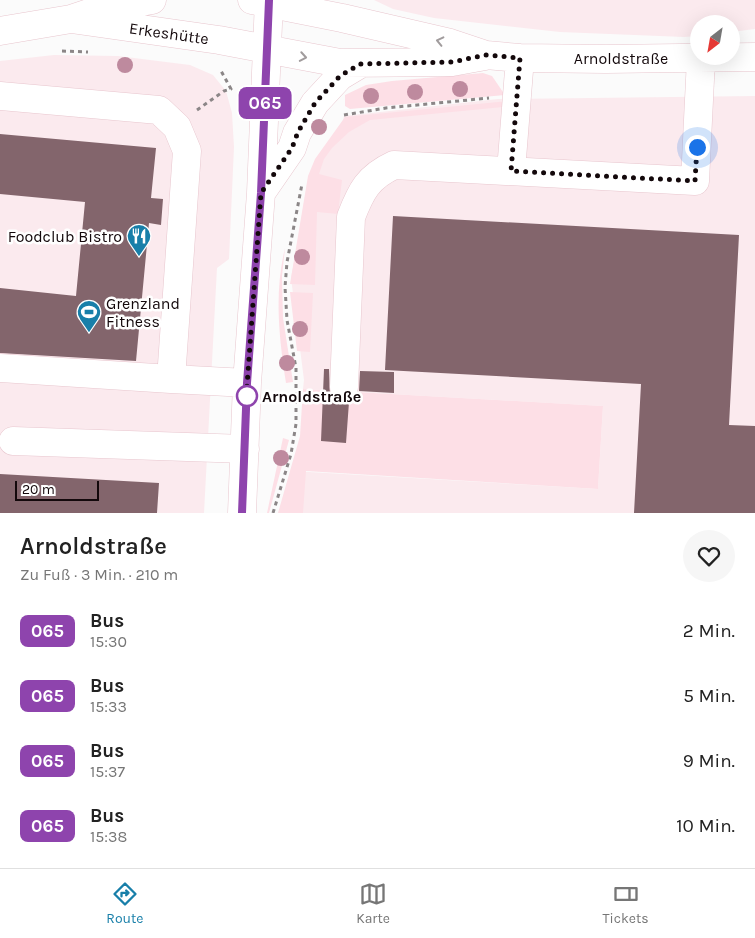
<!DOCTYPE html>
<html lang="de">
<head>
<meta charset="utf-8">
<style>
	body { margin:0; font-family:Karla,sans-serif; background:#f6f6f6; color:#222; height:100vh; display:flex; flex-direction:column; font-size:19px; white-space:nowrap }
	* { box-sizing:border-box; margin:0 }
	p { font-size:16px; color:#767676 }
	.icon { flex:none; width:28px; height:28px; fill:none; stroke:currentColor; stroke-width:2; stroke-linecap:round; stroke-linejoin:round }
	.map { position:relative; height:513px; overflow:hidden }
	.side { display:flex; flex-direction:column; background:#fff; flex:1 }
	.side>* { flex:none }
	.badge { padding:0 10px; border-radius:8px; font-size:18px; line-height:32px }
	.needle { width:32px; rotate:211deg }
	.tools { position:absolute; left:690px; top:15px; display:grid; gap:10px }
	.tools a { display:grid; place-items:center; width:50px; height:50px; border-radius:50%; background:#fff; box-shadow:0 5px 20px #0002; font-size:25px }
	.scale { position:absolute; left:15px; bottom:12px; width:84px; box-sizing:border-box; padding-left:5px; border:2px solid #13080b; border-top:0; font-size:14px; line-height:18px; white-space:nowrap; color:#13080b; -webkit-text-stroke:4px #fff; paint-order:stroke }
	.you { position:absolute; width:25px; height:25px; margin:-12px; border:4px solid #fff; border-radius:50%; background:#1a73e8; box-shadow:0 0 0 8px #1a73e833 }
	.map>.badge { position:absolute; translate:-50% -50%; box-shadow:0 0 0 2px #fff }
	.round { display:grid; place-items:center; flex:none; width:52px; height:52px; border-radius:26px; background:#f6f6f6 }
	.headline { display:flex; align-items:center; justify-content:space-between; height:85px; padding:0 20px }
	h1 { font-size:24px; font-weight:600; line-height:38px }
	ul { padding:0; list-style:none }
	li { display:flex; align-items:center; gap:15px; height:65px; padding:0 20px }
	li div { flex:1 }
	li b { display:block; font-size:19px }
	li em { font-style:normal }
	li .badge { min-width:55px; font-weight:700; text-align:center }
	.menu { display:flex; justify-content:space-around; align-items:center; height:70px; border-top:1px solid #e0e0e0; background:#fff; font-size:14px; color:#767676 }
	.menu a { display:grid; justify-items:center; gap:2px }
	.menu .active { color:#187fa9 }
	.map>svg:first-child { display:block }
	.built { fill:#fbeaee }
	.green { fill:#fddfe6 }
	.building { fill:#83656c }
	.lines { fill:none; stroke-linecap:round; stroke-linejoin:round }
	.minor-casing { stroke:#e8c6ce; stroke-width:29 }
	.path { stroke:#8b8687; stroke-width:3; stroke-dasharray:4 4; stroke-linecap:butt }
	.minor { stroke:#fff; stroke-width:28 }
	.tree { fill:#be8a9e }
	.oneway { stroke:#a19c9d }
	.line-casing { stroke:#fff; stroke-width:11 }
	.line { stroke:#8e44ad; stroke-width:8 }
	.walk { stroke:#13080b; stroke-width:5; stroke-dasharray:0 9 }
	.stop-dot { fill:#fff; stroke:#8e44ad; stroke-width:2.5 }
	.labels { text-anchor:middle; stroke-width:5; stroke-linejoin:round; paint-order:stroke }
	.street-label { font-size:16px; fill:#13080b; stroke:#fff }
	.poi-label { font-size:16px; fill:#13080b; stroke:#fff; text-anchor:end }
	.stop-label { font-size:16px; font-weight:bold; fill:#13080b; stroke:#fff; text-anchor:start }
</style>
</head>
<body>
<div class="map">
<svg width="755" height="513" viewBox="0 0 755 513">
	<rect width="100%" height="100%" fill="#fbfbfb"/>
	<path class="built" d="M374,0H755V29L731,32V24H699V36L684,37L560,32L434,18L393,9Z
		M54,55L118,56L190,65L213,75L226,91L232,113L234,147L229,259L217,268L204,513H0V61Z
		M755,96V513H282L292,471L598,489L603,406L303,389L304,380L291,278L311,175L341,130L344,116L498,99Z"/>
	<path class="green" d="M483,73L492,76L505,95L350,109L345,106V95L366,85L392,81Z
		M508,101L503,107L370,120L349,132L332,148L324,159L319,174L342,180L338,214L317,212L315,285L290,284L308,176L315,159L345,117Z
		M285,248L282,276L283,318L293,382L286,383C279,338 274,293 285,248Z
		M290,292L313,293L310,352L297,351Z
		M303,389L603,406L598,489L306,471L303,513H278L300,436Z
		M283,438L289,440L269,513H267Z"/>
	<path class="building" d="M0,134L156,148L151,198L163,199L161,225L149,223L136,361L0,353V288L76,296L85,202L0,194Z
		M393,216L739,235L729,425L755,426V513H634L641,384L385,370Z
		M324,369H329L330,395L336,400L349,402L346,443L321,441Z
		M360,371L394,372V393L359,391Z
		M0,474L159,483L157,513H0Z"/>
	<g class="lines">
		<g class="minor-casing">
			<path id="minor" d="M252,0L342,18L450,43L486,55L520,58L606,59L755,57
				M71,19L219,40L340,63L452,62L485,56
				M0,31L71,19L101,9L152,0
				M0,96L159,110L177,127L187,151L171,379L247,383
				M511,171L520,58
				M261,193L292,148L297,133L315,103L340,76L360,64
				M0,368L171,379
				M344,387L351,217C361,191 368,177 394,165L695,181L701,59
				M13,441L245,449
				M242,513L247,383L261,193L269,0"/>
		</g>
		<path class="path" d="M62,51L88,52
			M197,110L224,91L231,89L220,69
			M344,115L386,108L489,98
			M273,513L291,454L296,424V368L287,320L285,287L287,262L302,184"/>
		<use href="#minor" class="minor"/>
	</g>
	<g class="tree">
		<circle cx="125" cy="65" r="8"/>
		<circle cx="460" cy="89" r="8"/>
		<circle cx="415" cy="92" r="8"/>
		<circle cx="371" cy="96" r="8"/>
		<circle cx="319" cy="127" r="8"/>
		<circle cx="302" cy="257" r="8"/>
		<circle cx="300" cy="329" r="8"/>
		<circle cx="287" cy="363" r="8"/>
		<circle cx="281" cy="458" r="8"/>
	</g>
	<defs><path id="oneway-chevron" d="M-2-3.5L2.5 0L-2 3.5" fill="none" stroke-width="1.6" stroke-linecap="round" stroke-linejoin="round" transform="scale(1.25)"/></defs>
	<g class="oneway">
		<use href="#oneway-chevron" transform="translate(440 41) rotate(-167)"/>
		<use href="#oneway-chevron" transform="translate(303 57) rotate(10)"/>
	</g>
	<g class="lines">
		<g class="line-casing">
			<path id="line" d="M242,513L247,383L261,193L269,0"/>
		</g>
		<use href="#line" class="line"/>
		<path class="walk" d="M247,396L246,400L261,193L292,148L298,132L315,103L340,76L360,64L452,62L486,55L520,58L511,171L695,181L697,147"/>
	</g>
	<defs>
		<g id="restaurant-pin" transform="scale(1.25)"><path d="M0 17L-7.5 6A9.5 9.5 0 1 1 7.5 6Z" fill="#187fa9" stroke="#fff"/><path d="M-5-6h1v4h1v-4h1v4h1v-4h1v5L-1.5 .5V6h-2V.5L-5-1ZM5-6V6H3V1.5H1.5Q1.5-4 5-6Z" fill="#fff"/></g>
		<g id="stadium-pin" transform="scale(1.25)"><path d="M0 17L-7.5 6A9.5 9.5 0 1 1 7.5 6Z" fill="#187fa9" stroke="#fff"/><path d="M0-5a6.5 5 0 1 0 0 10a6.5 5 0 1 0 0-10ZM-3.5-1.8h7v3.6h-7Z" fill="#fff"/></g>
	</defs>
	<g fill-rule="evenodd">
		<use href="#restaurant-pin" x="139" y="236"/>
		<use href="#stadium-pin" x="89" y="312"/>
	</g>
	<circle class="stop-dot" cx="247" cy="396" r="10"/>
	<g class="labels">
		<g class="street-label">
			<text transform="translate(169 33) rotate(8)" y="6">Erkeshütte</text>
			<text x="621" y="64">Arnoldstraße</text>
		</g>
		<g class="poi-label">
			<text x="122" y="242">Foodclub Bistro</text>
			<text x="106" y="309" text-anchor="start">Grenzland<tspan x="106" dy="18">Fitness</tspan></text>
		</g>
		<g class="stop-label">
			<text x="262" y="402">Arnoldstraße</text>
		</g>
	</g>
</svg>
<div class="tools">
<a><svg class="needle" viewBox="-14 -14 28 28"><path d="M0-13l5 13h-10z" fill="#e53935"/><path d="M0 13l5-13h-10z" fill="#767676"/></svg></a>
</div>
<div class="scale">20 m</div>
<div class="you" style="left:697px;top:147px"></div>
<b class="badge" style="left:265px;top:103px;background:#8e44ad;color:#fff">065</b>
</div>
<section class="side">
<div class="headline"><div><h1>Arnoldstraße</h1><p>Zu Fuß · 3 Min. · 210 m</p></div><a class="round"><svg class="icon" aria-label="heart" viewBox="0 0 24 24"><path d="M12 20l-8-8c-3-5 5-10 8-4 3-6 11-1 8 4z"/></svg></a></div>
<ul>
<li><span class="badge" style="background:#8e44ad;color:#fff">065</span><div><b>Bus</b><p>15:30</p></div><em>2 Min.</em></li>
<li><span class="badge" style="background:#8e44ad;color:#fff">065</span><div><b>Bus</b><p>15:33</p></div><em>5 Min.</em></li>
<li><span class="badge" style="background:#8e44ad;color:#fff">065</span><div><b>Bus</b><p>15:37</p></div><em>9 Min.</em></li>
<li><span class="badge" style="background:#8e44ad;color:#fff">065</span><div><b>Bus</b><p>15:38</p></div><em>10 Min.</em></li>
</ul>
</section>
<nav class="menu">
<a class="active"><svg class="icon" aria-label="directions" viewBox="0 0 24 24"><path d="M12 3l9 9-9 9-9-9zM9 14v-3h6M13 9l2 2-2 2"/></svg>Route</a>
<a><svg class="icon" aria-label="map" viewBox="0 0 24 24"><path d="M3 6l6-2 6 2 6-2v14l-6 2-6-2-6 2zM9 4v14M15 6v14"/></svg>Karte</a>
<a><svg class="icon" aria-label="tickets" viewBox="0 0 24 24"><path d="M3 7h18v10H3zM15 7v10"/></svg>Tickets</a>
</nav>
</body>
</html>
